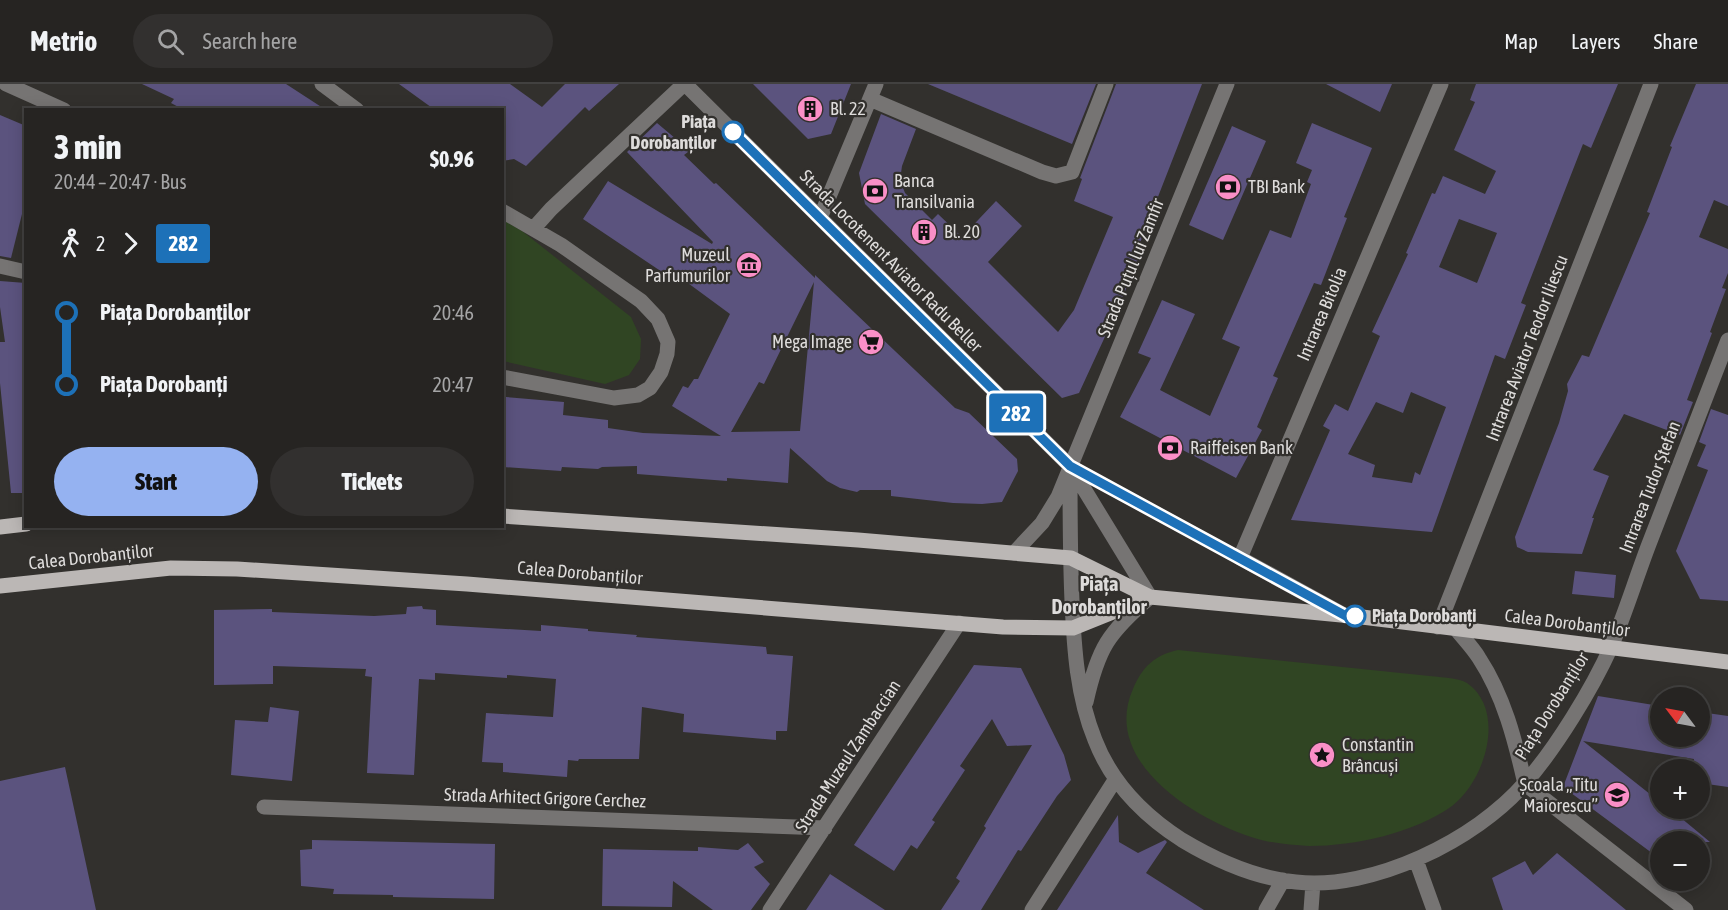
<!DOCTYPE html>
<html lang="en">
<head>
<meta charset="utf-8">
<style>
	body { margin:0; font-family:"Asap Condensed",sans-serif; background:#32302f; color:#f1f3f6; height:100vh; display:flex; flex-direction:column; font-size:22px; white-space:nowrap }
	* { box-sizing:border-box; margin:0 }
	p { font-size:20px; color:#a4a4a5 }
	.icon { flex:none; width:33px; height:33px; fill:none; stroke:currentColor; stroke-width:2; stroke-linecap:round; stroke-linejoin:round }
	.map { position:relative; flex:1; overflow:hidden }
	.side { position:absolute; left:24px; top:24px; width:480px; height:420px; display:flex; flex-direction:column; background:#262422; border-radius:0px; box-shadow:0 3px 15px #0003,0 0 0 2px #424140 }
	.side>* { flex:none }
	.badge { padding:0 12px; border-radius:4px; font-size:21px; line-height:39px }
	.needle { width:39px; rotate:302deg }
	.tools { position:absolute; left:1650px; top:603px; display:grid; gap:12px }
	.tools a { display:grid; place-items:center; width:60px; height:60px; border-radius:50%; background:#262422; box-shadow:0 3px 15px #0003,0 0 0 2px #424140; font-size:30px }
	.map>.badge { position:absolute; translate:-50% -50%; box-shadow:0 0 0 3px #fff }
	.legs { display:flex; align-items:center; gap:9px; height:66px; padding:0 30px; font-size:20px }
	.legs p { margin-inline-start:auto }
	.headline { display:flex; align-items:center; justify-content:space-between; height:102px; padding:0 30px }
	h1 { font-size:33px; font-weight:800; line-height:45px }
	.button { display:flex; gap:12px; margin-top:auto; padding:12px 30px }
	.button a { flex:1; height:69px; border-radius:36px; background:#95b2f1; color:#111; font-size:24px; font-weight:800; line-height:69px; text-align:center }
	.button a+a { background:#32302f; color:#f1f3f6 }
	ul { padding:0 30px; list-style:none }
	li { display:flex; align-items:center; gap:21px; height:72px; font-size:22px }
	li i { display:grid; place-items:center; width:9px; height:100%; margin:0 8px; background:currentColor }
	li i::after { content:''; width:15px; height:15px; margin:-8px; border:4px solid; border-radius:50%; background:#262422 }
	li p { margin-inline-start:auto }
	li:first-child i { background:linear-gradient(#0000 50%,currentColor 0) }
	li:last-child i { background:linear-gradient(currentColor 50%,#0000 0) }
	header { display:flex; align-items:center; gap:36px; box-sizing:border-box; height:84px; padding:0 30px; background:#262422; border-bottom:2px solid #424140 }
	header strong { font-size:28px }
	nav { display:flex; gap:33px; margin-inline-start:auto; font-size:21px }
	.search { width:420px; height:54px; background:#32302f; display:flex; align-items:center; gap:15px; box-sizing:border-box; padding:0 21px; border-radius:33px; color:#a4a4a5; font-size:22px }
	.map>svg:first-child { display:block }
	.green { fill:#304523 }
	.building { fill:#5b537e; fill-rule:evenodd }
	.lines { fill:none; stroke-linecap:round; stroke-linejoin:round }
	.minor { stroke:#767473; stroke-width:15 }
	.major { stroke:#bbb7b5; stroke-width:15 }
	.line-1-casing { stroke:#fff; stroke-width:14 }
	.line-1 { stroke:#1d71b8; stroke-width:9 }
	.stop-1-dot { fill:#fff; stroke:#1d71b8; stroke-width:3 }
	.labels { text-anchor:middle; stroke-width:4.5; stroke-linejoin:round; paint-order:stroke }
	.poi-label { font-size:18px; fill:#dedcdb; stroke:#32302d; text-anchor:start }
	.stop-label { font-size:18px; font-weight:bold; fill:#dedcdb; stroke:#32302d; text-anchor:end }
	.street-label { font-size:18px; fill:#dedcdb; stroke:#32302d }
	.neighbourhood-label { font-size:20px; font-weight:bold; fill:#dedcdb; stroke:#32302d }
</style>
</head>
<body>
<header>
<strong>Metrio</strong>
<div class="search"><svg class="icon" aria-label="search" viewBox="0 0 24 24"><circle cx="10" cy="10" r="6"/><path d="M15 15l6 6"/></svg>Search here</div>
<nav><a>Map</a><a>Layers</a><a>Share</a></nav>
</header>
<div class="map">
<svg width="1728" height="826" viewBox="0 0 1728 826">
	<rect width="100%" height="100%" fill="#32302d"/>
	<path class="green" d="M503,136L522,147L631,233L641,255L640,275L629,291L605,300L503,277Z
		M1178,566L1449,594C1455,595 1462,596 1467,599C1507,627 1485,697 1452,722C1414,749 1355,762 1309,762C1290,761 1269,759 1251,753C1193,734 1101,677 1133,605C1142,583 1155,571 1178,566Z"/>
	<path class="building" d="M142,0H286L326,26H184L171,19L174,15Z
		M399,0H510L542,23L565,0H619L589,27L585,23L526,82L514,75L502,77V26H435Z
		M753,0H851L831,50L808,55Z
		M928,0H1096L1072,60Z
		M1116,0H1202L1138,164L1143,166L1109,244L1079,309L1062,314L865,120L859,89L881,30L916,45L902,82L900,96L905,109L932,136L938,130L962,153L996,117L1022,142L988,178L1058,248L1074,226L1113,133L1074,117L1082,95L1080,94Z
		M1326,0H1392L1380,28Z
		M1476,0H1618L1591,64L1583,60L1521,219L1526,221L1505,275L1495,271L1432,448L1291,436L1330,346L1323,342L1335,320L1348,327L1380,252L1372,248L1408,170L1406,169L1432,109L1435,110L1443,92L1485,110L1496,87L1454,66L1475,18L1470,16ZM1459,135L1497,149L1477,199L1439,183ZM1411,308L1446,323L1420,391L1415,388L1412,399L1372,393L1375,381L1348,370L1376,318L1403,329Z
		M1696,0H1728V122L1714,116L1699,153L1728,165V189L1722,204L1726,205L1710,248L1712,249L1687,316L1693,318L1680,351L1624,330L1593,386L1609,392L1592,434H1594L1582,470L1528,468L1517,463L1515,453L1559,339L1568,307L1567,300L1582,271L1589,273L1650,129L1647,128L1672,63L1670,62Z
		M0,31L26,42V130H22L11,174L0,172Z
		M657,39L682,60L688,68L684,71L714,100L716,99L815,194V191L955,324L969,329L1017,375L1018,387L1002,418L982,420L953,419L891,412V406H860L857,408L840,404L827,397L790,364L788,399L727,394V397L637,390V382L602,383L598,385L562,383L561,387L503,383L506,313L564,318L563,331L608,336V344L643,349L721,352L672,322L683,302L688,304L694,295H698L730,230L677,191L674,196L583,135L608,97L712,160L713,158L627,68ZM814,198L800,347L731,348L759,298L764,300Z
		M1312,39L1372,64L1344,133L1347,134L1321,201L1314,199L1273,292L1278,294L1257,343L1262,346L1236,394L1120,333L1151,274L1138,269L1162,216L1195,230L1160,306L1210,332L1240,263L1222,255L1270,146L1291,154L1311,100L1307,98L1312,86L1296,79Z
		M1232,42L1266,57L1223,156L1189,141Z
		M0,197L26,199V409H11L0,299V258H5L0,223Z
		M1711,325L1728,331V517L1700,515L1676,467L1708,386L1697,382L1706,361L1699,358Z
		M1575,487L1616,491L1614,514L1572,510Z
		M422,522L423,525L436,526V541L541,547V541L588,545V547L637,551L636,553L766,563L767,570L793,572L787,647H776V656L683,648L684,630L642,623L639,675H579L578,677L568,676L567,693L503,688V679L482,678L486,629L553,633L556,595L507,591V594L435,589V596L419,595L414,691L367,689L372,593L365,592L366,585L273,582V600L214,601V526L272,525V528L374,532L406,530L407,523Z
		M974,581L1021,584L1064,671L1071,696L1057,712L1021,767L1018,766L981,826H941L960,797L956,794L986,744L984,742L1032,661L1007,662L992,635L960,682L965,686L932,736L935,738L917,765L911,761L894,787L854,761Z
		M1598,612L1660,622V652H1700V628L1728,632V703L1700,699V686H1692L1694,675L1583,657L1660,718V724H1669L1710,758H1660V775L1563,703Z
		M270,623L299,627L292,697L231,691L235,636L268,638Z
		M65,683L96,826H0V697Z
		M1118,731L1119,758L1138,769L1165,756L1167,758L1146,789L1204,826H1057Z
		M312,756L495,760L494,815L393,813V811L333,810L334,805L301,802L300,766L312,765Z
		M748,759L764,778L754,783L770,800L751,826H713L673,797L672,823L602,822L603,765L698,767V763L738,766Z
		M1557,769L1626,826H1503L1492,794L1525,777L1533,791Z
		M830,790L885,826H806Z"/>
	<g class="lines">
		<path class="minor" d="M6,0L64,26
			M322,0L357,26
			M685,0L1070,382L1150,513C1108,549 1098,564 1086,618
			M870,15L1042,88L1056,92L1072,88L1106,0
			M502,127L561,161L641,217L658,235L668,258L667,270L661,288L650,304L638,311L614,314L502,293
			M820,134L876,0
			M534,144L551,125L684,0
			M0,182L26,188
			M1070,382C1070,427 1070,472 1072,517C1074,564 1077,612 1095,656C1112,700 1143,731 1182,756C1217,777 1255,794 1296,798C1372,807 1476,756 1525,699C1556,664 1592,605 1611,563C1625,530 1636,494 1649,460C1675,392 1701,324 1728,256
			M1014,469L1042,439L1058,413L1227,0
			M1346,532L1240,474L1441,0
			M1438,543L1651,0
			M1456,545C1464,555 1473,564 1479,574C1504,612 1515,656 1525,700
			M1525,700L1686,826
			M264,723L825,744
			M1416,776L1434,826
			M770,826L959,539
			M1032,826L1115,696
			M1266,826L1283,796
			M1311,826L1313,799"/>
		<path class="major" d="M502,432L858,456L1071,474L1150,513L1362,533L1728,578
			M0,443L26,440
			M0,502L171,484L237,485L467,500L1003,543L1073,544L1150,513"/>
	</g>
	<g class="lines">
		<g class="line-1-casing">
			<path id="line-1" d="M733,48L1070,382L1346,532H1355"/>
		</g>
		<use href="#line-1" class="line-1"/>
	</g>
	<defs>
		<g id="building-disc" transform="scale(1.35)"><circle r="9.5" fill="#fa8fc7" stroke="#32302d"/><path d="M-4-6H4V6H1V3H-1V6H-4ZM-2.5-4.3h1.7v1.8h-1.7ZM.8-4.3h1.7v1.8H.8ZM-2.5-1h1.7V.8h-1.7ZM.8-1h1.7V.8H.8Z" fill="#111"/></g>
		<g id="bank-disc" transform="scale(1.35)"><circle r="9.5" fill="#fa8fc7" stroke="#32302d"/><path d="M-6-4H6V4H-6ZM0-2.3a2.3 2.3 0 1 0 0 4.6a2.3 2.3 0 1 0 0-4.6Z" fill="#111"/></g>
		<g id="museum-disc" transform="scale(1.35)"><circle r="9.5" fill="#fa8fc7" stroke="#32302d"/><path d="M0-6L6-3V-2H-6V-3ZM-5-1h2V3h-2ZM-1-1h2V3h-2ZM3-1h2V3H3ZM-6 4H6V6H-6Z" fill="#111"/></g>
		<g id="supermarket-disc" transform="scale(1.35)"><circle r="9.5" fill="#fa8fc7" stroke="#32302d"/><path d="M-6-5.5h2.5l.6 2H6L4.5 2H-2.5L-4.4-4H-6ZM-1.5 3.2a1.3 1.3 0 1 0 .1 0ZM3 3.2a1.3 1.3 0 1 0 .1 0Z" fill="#111"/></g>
		<g id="sight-disc" transform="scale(1.35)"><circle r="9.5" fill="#fa8fc7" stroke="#32302d"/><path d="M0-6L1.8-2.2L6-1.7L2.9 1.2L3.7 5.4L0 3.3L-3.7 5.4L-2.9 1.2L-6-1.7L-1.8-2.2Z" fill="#111"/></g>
		<g id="school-disc" transform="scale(1.35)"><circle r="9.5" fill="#fa8fc7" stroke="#32302d"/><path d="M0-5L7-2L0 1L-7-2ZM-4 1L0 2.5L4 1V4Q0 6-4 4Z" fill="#111"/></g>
	</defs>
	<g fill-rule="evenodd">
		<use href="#building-disc" x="810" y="25"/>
		<use href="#bank-disc" x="1228" y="103"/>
		<use href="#bank-disc" x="875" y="107"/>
		<use href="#building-disc" x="924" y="148"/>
		<use href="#museum-disc" x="749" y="181"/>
		<use href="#supermarket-disc" x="871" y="258"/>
		<use href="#bank-disc" x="1170" y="364"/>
		<use href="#sight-disc" x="1322" y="671"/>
		<use href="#school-disc" x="1617" y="711"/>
	</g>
	<g class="stop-1-dot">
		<circle cx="733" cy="48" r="10"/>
		<circle cx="1355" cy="532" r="10"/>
	</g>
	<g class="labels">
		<g class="poi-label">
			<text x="830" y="31">Bl. 22</text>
			<text x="894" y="103">Banca<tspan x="894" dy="21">Transilvania</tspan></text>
			<text x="1248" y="109">TBI Bank</text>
			<text x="944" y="154">Bl. 20</text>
			<text x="730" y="177" text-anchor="end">Muzeul<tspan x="730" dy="21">Parfumurilor</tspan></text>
			<text x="852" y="264" text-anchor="end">Mega Image</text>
			<text x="1190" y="370">Raiffeisen Bank</text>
			<text x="1342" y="667">Constantin<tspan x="1342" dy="21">Brâncuși</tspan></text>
			<text x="1598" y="707" text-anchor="end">Școala „Titu<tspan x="1598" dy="21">Maiorescu”</tspan></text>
		</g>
		<g class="stop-label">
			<text x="716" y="44">Piața<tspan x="716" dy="21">Dorobanților</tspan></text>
			<text x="1372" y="538" text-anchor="start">Piața Dorobanți</text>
		</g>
		<g class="street-label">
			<text transform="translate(891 177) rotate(45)" y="6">Strada Locotenent Aviator Radu Beller</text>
			<text transform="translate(1131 184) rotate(-68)" y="6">Strada Puțul lui Zamfir</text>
			<text transform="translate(1322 230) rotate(-67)" y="6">Intrarea Bitolia</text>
			<text transform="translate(1527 264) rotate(-69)" y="6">Intrarea Aviator Teodor Iliescu</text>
			<text transform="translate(1650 403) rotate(-69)" y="6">Intrarea Tudor Ștefan</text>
			<text transform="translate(91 473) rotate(-6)" y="6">Calea Dorobanților</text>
			<text transform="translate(580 489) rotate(5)" y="6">Calea Dorobanților</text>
			<text transform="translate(1567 539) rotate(7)" y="6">Calea Dorobanților</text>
			<text transform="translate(1552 622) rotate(-58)" y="6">Piața Dorobanților</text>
			<text transform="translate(848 672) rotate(-57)" y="6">Strada Muzeul Zambaccian</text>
			<text transform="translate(545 714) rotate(2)" y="6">Strada Arhitect Grigore Cerchez</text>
		</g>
		<g class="neighbourhood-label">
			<text x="1099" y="507">Piața<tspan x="1099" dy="23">Dorobanților</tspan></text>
		</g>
	</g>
</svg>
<div class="tools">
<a><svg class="needle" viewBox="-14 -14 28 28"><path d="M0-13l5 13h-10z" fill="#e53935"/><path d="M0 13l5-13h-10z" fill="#a4a4a5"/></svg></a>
<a>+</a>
<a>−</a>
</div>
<b class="badge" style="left:1016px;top:329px;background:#1d71b8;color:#fff">282</b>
<section class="side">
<div class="headline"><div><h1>3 min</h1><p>20:44 – 20:47 · Bus</p></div><b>$0.96</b></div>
<div class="legs"><svg class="icon" aria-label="walk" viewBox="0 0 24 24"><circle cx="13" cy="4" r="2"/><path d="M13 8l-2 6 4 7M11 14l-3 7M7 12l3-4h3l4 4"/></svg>2<svg class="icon" aria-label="forward" viewBox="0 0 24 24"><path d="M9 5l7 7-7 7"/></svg><b class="badge" style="background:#1d71b8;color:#fff">282</b></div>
<ul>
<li><i style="color:#1d71b8"></i><b>Piața Dorobanților</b><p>20:46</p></li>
<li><i style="color:#1d71b8"></i><b>Piața Dorobanți</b><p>20:47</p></li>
</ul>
<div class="button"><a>Start</a><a>Tickets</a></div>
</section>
</div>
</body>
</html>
